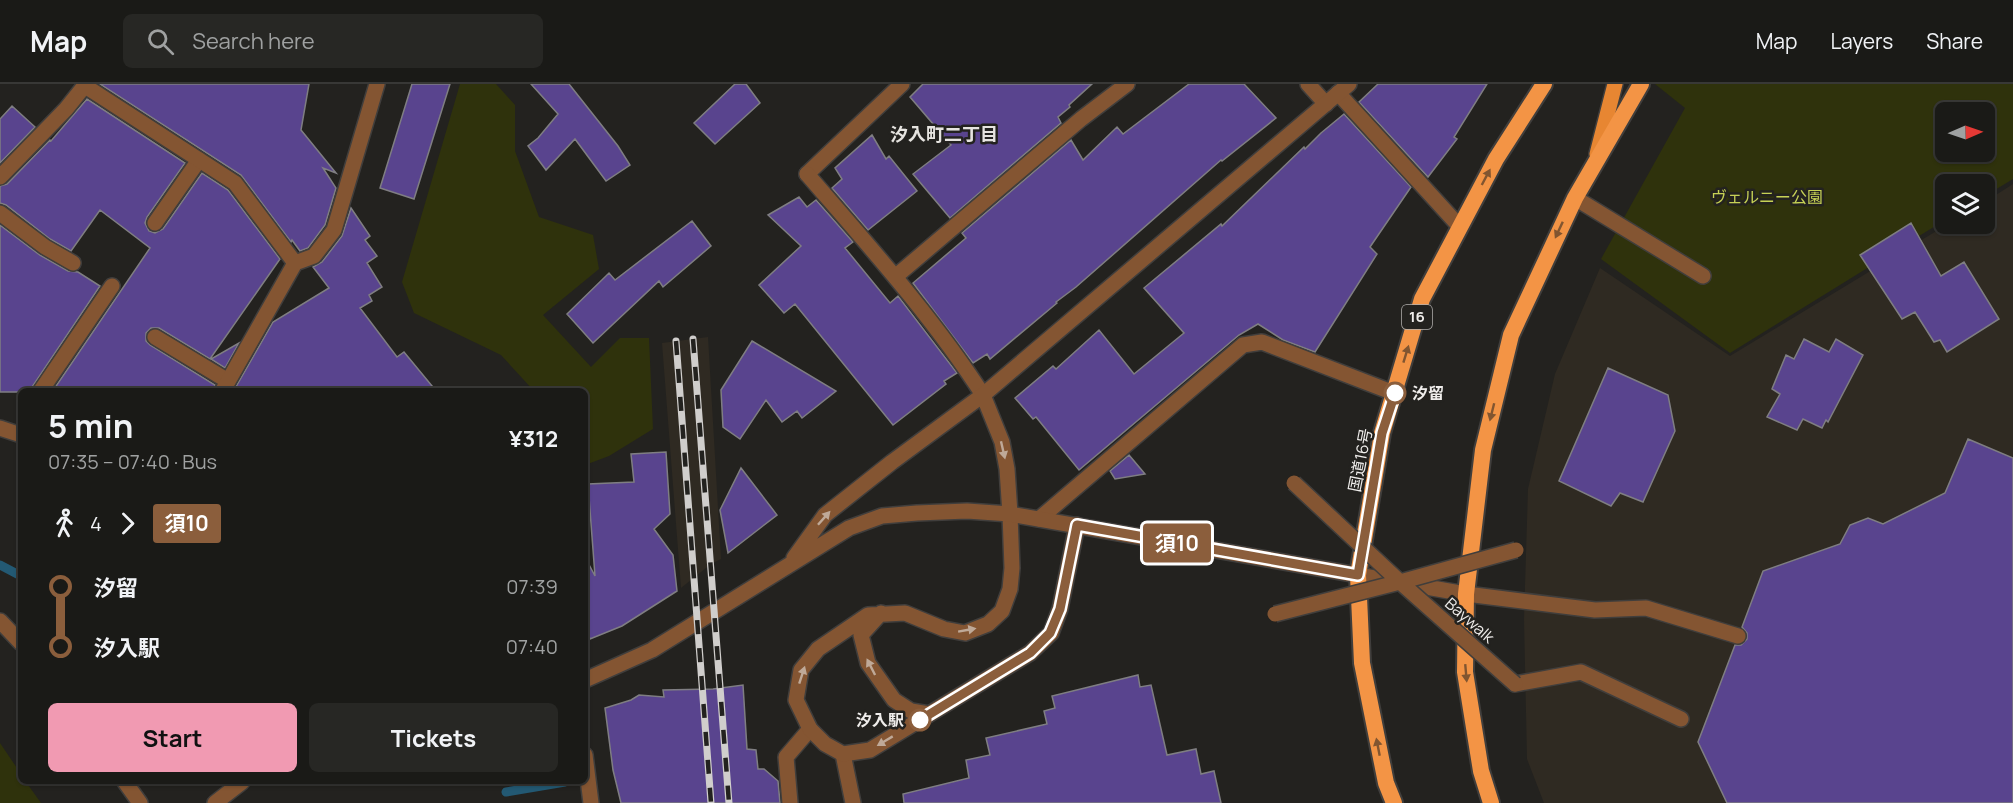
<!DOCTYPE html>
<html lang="en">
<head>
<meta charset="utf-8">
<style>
	body { margin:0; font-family:Manrope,"Noto Sans JP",sans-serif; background:#272724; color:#f1f3f6; height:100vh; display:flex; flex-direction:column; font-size:22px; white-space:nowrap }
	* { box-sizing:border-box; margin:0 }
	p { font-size:20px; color:#9fa1a1 }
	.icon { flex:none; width:33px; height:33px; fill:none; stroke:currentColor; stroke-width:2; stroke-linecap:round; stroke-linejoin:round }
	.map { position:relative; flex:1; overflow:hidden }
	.drawer { position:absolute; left:18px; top:304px; width:570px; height:396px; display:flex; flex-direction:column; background:#1a1a17; border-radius:9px; box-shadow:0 2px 4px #0004,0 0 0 2px #383836 }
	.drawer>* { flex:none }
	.badge { padding:0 12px; border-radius:4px; font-size:21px; line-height:39px }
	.needle { width:39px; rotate:88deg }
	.tools { position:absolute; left:1935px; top:18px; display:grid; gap:12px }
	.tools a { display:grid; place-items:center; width:60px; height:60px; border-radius:9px; background:#1a1a17; box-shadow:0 2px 4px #0004,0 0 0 2px #383836; font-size:30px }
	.map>.badge { position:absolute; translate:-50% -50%; box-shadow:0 0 0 3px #fff }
	.legs { display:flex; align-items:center; gap:9px; height:66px; padding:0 30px; font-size:20px }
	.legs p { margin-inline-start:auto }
	.overview { display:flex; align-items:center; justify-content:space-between; height:102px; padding:0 30px }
	h1 { font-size:33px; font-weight:700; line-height:45px }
	.primary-button { display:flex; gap:12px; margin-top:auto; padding:12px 30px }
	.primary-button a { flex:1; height:69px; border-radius:9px; background:#f19ab2; color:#111; font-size:24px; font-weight:700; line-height:69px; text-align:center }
	.primary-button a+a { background:#272724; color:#f1f3f6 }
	ul { padding:0 30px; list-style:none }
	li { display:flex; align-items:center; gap:21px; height:60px; font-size:22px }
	li i { display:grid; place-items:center; width:9px; height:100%; margin:0 8px; background:currentColor }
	li i::after { content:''; width:15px; height:15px; margin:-8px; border:4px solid; border-radius:50%; background:#1a1a17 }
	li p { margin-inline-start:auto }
	li:first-child i { background:linear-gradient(#0000 50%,currentColor 0) }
	li:last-child i { background:linear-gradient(currentColor 50%,#0000 0) }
	header { display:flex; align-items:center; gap:36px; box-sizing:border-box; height:84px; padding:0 30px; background:#1a1a17; border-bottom:2px solid #383836 }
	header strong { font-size:28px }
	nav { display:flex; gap:33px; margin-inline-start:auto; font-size:21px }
	.search { width:420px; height:54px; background:#272724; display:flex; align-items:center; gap:15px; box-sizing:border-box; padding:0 21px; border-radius:9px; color:#9fa1a1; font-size:22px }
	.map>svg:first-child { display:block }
	.built { fill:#2f2a22 }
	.green { fill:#2f320c; fill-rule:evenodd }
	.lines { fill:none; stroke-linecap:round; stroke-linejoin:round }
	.stream { stroke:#235973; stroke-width:9 }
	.building { fill:#59448e; stroke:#7f7e82; stroke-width:1.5 }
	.service-casing { stroke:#403e3c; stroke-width:18 }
	.pedestrian-casing { stroke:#403e3c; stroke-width:18 }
	.minor-casing { stroke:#403e3c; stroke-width:18 }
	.tertiary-casing { stroke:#403e3c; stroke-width:18 }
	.primary-casing { stroke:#403e3c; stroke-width:18 }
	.trunk-casing { stroke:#403e3c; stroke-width:20 }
	.service { stroke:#845532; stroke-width:15 }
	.pedestrian { stroke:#845532; stroke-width:15 }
	.minor { stroke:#845532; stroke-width:15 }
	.tertiary { stroke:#845532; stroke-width:15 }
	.primary { stroke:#e78632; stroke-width:15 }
	.trunk { stroke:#f39445; stroke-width:16 }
	.rail-casing { stroke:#d0cecc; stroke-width:7 }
	.rail { stroke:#23221f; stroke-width:4.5; stroke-dasharray:14; stroke-linecap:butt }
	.pedestrian-bridge-casing { stroke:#403e3c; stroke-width:18; stroke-linecap:butt }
	.pedestrian-bridge { stroke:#845532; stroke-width:15 }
	.oneway { fill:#815530 }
	.oneway2 { fill:#bfa998 }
	.line-1-casing { stroke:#fff; stroke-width:14 }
	.line-1 { stroke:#8b5e3c; stroke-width:9 }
	.stop-1-dot { fill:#fff; stroke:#8b5e3c; stroke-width:3 }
	.labels { text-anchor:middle; stroke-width:5; stroke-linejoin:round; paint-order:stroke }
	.shield { fill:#23221f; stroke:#b2b0ae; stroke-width:1.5 }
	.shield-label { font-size:15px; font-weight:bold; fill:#efedeb }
	.park-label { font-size:16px; fill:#c6d155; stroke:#23221f }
	.stop-label { font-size:16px; font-weight:bold; fill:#efedeb; stroke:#23221f; text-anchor:start }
	.street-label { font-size:16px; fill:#efedeb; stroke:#23221f }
	.neighbourhood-label { font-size:18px; font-weight:bold; fill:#e6e4e0; stroke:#23221f }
</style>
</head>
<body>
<header>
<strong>Map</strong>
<div class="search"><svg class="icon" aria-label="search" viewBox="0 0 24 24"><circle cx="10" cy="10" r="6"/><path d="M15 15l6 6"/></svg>Search here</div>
<nav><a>Map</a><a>Layers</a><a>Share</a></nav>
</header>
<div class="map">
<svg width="2013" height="719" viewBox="0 0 2013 719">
	<rect width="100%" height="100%" fill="#23221f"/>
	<path class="built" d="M2013,100V719H1544L1527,675L1524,535L1528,405L1555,290L1600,184L1730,272L1948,140H1984L1985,118Z
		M708,253L721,475L711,480L681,504L662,259Z"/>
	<path class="green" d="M460,0H496L515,21V67L539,133L593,151L599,185L543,231L591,283L620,254H649L653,345L609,372L585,381V308L534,307L501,271L414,229L402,198Z
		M1655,0H2013V95L1985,112L1984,100H1946L1945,136L1730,269L1601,175L1685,24ZM1946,28H1984V68H1946Z
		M0,659L21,690V698H26L41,719H0Z"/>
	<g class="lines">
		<path class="stream" d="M0,481L21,492
			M506,708L565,698"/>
	</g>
	<path class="building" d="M100,0H309L301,46L336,89L323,84L336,104L325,141L308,164L300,167L292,156L291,158L241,91Z
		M412,0H450L414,115L380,104Z
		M531,0H569L618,62L630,81L606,97L575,55L546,86L528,62L538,54L558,30Z
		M735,0H746L760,19L715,60L694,39Z
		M923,0H1092L1069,21L1070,23L1058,33L1061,39L950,134L913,90L951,61L910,13Z
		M1189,0H1244L1276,34L1222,77L1221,76L1076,203L1056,218L1057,219L990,275L987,270L973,279L913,199L966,154L962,149L1071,56L1083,76L1117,43L1123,50Z
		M1378,0H1487L1454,53L1457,55L1428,93L1359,18Z
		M87,15L185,79L147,133L145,139L149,147L155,149L163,145L202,89L228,106L280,175L210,275L159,244H151L146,249V257L150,261L215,301L212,308H52L150,164L100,126L71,167L50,155L6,121L0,119V102L7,100L50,56L51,57Z
		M12,22L35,43L0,79V35Z
		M1344,30L1411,103L1370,163L1377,170L1315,268L1283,256L1258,240L1239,251L1079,386L1036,333L1033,335L1015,314L1053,282L1056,285L1099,246L1134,290L1184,249L1144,204L1221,140L1222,142L1304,63L1305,65L1321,49Z
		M872,51L886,75L889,72L917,107L868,146L832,104L842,95L835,84Z
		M799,113L807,123L816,116L853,158L845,164L890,219L898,212L957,289L944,297L946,300L893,341L795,220L784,229L759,201L801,162L768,131Z
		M351,124L370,152L365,156L377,172L367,179L382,203L369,211L372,217L360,224L397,273L404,268L437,308H233L273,238L329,204L313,183L322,178L342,152Z
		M692,137L711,162L663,203L659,197L593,259L567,230L609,189L615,196Z
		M1911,139L1941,192L1964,178L1999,235L1947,268L1940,256L1934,258L1915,228L1902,235L1860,171Z
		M0,141L40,171L68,187L78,188L100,202L32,303L30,308H0Z
		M1804,255L1829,268L1836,255L1863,271L1828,338L1826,336L1822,344L1803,335L1797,346L1767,333L1780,310L1772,305L1786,271L1794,275Z
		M752,257L836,307L802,334L797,327L782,338L766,316L740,355L723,343L721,306Z
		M239,259L225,284L211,275Z
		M1608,284L1668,311L1675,347L1643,418L1620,409L1611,422L1559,397Z
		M1968,355L2013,374V719H1727L1698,658L1735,561H1741L1747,555V549L1742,543L1763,487L1840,460L1850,441L1868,434L1883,440L1945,409Z
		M666,368L670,430L654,445L673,471L677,507L622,542L590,555L585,541V473L595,492L588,400L634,398L631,370Z
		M1129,371L1145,390L1115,395L1110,387Z
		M741,384L777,431L728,469L720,426Z
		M1138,591L1140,603L1151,601L1167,671L1196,665L1201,690L1214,687L1221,719H904L903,710L969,694L966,676L990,671L986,654L1047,640L1044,627L1055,624L1052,612Z
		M743,601L747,665L756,666L758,685H764L778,697L780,719H621L613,686L605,624L631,616L639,611L664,613L663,606L713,605Z"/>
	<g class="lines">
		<g class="service-casing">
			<path id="service" d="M1308,0L1326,20
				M807,90L902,0
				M1575,114L1703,192
				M0,129L45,163L73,179
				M155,139L199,76
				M155,253L228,297
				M40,308L112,202
				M1466,510L1595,526L1646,524L1738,552"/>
		</g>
		<g class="pedestrian-casing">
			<path id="pedestrian" d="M1515,600L1581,588L1681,635
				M843,670L853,719
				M790,719L786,673L810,645"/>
		</g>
		<g class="minor-casing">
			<path id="minor" d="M85,2L235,99L295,179
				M1338,9L1460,143
				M807,90C868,161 932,232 983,311
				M0,93L66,25L86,0
				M895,193L1081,35L1127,0
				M222,308L295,179L314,172L334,146L377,0
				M1010,430L1012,484L1010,505L1002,527L988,540L965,549L944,545L905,529L868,531L818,565L801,586L796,616L810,645L825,660L843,670L870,666L1030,569L1051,549L1060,525L1077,441
				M1039,435L1243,261L1262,258L1394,309
				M881,529L861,551L868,579L894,616L911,627L929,630
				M0,537L21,559
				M585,671L591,719
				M125,698L140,719
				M215,719L242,698"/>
		</g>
		<g class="tertiary-casing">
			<path id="tertiary" d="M983,311L1002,358L1007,385L1010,430
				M0,344L21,351
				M794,474L825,431L892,378L983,311L1349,0
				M585,596L652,566L849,444L882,432L917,429L967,427L1010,430L1466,510"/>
		</g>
		<g class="primary-casing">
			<path id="primary" d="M1597,70L1615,0"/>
		</g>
		<g class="trunk-casing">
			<path id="trunk" d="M1394,719L1386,699L1362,579L1358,491L1382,349L1422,215L1496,75L1544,0
				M1491,719L1481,687L1465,588L1466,510L1483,366L1511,251L1575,114L1641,0"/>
		</g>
		<use href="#service" class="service"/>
		<use href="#pedestrian" class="pedestrian"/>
		<use href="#minor" class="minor"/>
		<use href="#tertiary" class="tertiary"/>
		<use href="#primary" class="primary"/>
		<use href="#trunk" class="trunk"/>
		<g class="rail-casing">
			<path id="rail" d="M693,255L729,719
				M676,257L711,719"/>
		</g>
		<use href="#rail" class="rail"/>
		<g class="pedestrian-bridge-casing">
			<path id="pedestrian-bridge" d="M1294,399L1400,498L1515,600
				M1275,530L1400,498L1516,466"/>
		</g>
		<use href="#pedestrian-bridge" class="pedestrian-bridge"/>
	</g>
	<defs><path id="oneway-solid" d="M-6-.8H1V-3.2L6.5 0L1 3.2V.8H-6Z" transform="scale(1.5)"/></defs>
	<g class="oneway">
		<use href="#oneway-solid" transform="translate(1486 93) rotate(-62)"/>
		<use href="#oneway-solid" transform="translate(1559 146) rotate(115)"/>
		<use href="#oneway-solid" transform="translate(1406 270) rotate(-73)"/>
		<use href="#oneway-solid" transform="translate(1492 328) rotate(104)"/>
		<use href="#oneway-solid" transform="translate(1466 589) rotate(85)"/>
		<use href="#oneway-solid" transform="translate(1378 663) rotate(-101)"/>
	</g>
	<g class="oneway2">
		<use href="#oneway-solid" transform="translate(1003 366) rotate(77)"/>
		<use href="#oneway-solid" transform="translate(824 434) rotate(-48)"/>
		<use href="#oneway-solid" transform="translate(967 546) rotate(-10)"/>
		<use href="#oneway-solid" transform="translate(871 583) rotate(-117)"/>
		<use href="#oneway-solid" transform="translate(802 591) rotate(-72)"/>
		<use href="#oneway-solid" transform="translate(885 657) rotate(149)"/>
	</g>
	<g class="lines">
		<g class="line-1-casing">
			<path id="line-1" d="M920,636L1030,569L1050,549L1060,525L1077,441L1358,491L1382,349L1395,309"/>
		</g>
		<use href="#line-1" class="line-1"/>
	</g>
	<g class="stop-1-dot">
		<circle cx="1395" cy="309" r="10"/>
		<circle cx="920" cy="636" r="10"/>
	</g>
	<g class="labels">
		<rect class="shield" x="1402" y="221" width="30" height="24" rx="4.5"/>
		<g class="shield-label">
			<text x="1417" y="238">16</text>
		</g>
		<g class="park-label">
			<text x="1767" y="119">ヴェルニー公園</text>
		</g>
		<g class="stop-label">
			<text x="1412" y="315">汐留</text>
			<text x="904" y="642" text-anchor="end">汐入駅</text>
		</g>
		<g class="street-label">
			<text transform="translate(1360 376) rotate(-79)" y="6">国道16号</text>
			<text transform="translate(1470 536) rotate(41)" y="6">Baywalk</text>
		</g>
		<g class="neighbourhood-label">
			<text x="944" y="57">汐入町二丁目</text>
		</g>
	</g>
</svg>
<div class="tools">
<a><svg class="needle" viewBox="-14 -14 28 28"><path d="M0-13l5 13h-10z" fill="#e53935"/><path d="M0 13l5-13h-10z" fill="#9fa1a1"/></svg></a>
<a><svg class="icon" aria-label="layers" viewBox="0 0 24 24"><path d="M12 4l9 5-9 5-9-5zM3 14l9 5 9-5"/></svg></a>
</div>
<b class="badge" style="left:1177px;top:459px;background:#8b5e3c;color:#fff">須10</b>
<section class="drawer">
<div class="overview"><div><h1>5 min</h1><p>07:35 – 07:40 · Bus</p></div><b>¥312</b></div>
<div class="legs"><svg class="icon" aria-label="walk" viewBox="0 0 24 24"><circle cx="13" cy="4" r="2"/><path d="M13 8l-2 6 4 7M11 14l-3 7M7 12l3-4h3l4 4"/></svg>4<svg class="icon" aria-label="forward" viewBox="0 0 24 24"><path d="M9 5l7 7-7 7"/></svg><b class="badge" style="background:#8b5e3c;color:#fff">須10</b></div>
<ul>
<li><i style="color:#8b5e3c"></i><b>汐留</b><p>07:39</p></li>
<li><i style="color:#8b5e3c"></i><b>汐入駅</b><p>07:40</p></li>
</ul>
<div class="primary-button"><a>Start</a><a>Tickets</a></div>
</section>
</div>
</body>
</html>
